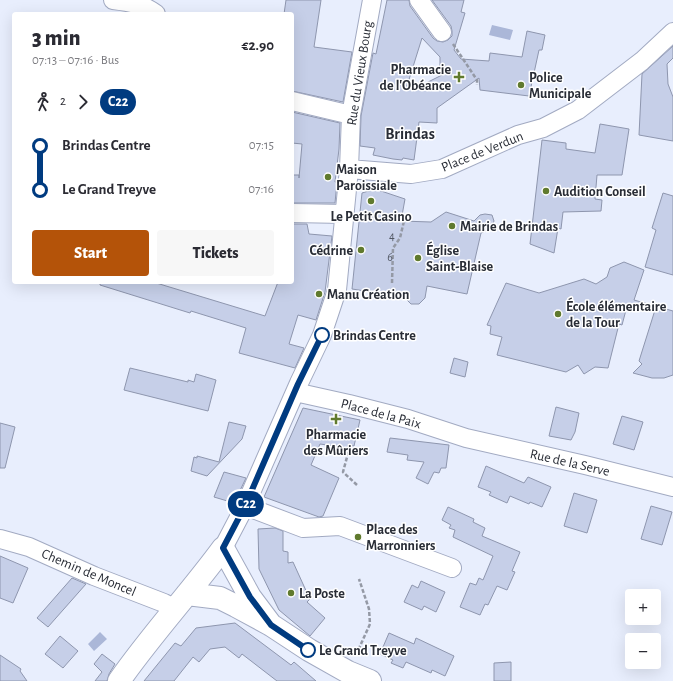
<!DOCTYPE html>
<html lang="en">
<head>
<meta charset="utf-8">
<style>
	body { margin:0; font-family:"Alegreya Sans",sans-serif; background:#f7f7f7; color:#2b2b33; height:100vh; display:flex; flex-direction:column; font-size:15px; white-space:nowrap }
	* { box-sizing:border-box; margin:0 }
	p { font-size:13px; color:#7c7c81 }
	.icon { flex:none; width:22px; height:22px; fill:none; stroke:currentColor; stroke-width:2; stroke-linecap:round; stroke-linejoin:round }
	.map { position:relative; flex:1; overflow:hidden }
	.side { position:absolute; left:12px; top:12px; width:282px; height:272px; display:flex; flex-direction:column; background:#fff; border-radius:4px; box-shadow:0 4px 16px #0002 }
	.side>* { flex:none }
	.badge { padding:0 8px; border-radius:13px; font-size:14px; line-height:26px }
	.tools { position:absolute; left:625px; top:589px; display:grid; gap:8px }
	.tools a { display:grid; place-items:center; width:36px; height:36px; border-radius:4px; background:#fff; box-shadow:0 4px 16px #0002; font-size:20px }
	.map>.badge { position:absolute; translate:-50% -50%; box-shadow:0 0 0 2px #fff }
	.legs { display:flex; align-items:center; gap:6px; height:44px; padding:0 20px; font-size:13px }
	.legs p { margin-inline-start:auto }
	.summary { display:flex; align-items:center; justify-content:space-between; height:68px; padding:0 20px }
	h1 { font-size:22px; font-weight:800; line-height:30px }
	.action { display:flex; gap:8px; margin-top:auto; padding:8px 20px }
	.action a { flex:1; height:46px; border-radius:4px; background:#b45309; color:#fff; font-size:16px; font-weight:800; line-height:46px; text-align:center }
	.action a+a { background:#f7f7f7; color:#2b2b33 }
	ul { padding:0 20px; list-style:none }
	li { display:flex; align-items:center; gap:14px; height:44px; font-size:15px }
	li i { display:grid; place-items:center; width:6px; height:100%; margin:0 5px; background:currentColor }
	li i::after { content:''; width:10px; height:10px; margin:-5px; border:3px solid; border-radius:50%; background:#fff }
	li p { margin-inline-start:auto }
	li:first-child i { background:linear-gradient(#0000 50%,currentColor 0) }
	li:last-child i { background:linear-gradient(currentColor 50%,#0000 0) }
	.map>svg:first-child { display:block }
	.water { fill:#abb7d8 }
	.building { fill:#c6cfe8; stroke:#8e96ae; fill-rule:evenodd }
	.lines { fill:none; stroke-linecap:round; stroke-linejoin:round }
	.street-casing { stroke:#a2aac2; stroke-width:20 }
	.secondary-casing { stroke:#a2aac2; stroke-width:24 }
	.path { stroke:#9499a5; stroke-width:2.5; stroke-dasharray:4 2; stroke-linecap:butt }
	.street { stroke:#fff; stroke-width:18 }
	.secondary { stroke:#fff; stroke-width:22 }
	.line-1-casing { stroke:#fff; stroke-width:9 }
	.line-1 { stroke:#003b80; stroke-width:6 }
	.poi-dot { fill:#607a2e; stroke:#fff; stroke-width:1.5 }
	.stop-1-dot { fill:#fff; stroke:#003b80; stroke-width:2 }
	.labels { text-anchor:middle; stroke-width:3; stroke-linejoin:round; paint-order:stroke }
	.number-label { font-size:12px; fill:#505662 }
	.poi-label { font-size:14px; font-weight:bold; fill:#292d36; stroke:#fff; text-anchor:start }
	.street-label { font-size:14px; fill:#292d36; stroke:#fff }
	.stop-label { font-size:14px; font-weight:bold; fill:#292d36; stroke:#fff; text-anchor:start }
	.quarter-label { font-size:16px; font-weight:bold; fill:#292d36; stroke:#fff }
</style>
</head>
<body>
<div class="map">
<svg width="673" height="681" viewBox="0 0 673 681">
	<rect width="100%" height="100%" fill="#e8eefd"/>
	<path class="water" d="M492,25L513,30L510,40L489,35Z
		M100,632L107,639L94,651L88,644Z"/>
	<path class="building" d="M286,0H321L314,47L352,52L343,102L292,91V14H284Z
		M387,0H409L410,6L433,38L437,41L443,42L448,40L452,36V31L451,26L432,0H464L461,12L465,13L454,50L461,59L489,61L490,53L522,57L527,31L545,35L542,50H539L529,96L480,90L479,78L437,108V123L419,122L414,160L403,158L402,160L393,159L373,155L375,148L360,146L361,116L373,53L376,54ZM422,38L440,57V67L444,74L416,88L415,82L407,86Z
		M673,46V58L667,64L668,84L673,97V141L639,135L642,74Z
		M292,112L340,123L339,149L335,182H337L335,203H292V175H299V178L302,144L292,143Z
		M600,124L629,129L622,175H597L595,199L602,200L601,211L563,212L561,229L558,228L554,253L530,244L542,140L566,143V149L595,153Z
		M375,189L405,199L401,221L431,222L446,212L474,221L480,215L485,214L492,215L494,221L491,228L481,233L467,294L427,286L425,298L419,304H411L404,297L352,289L362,193Z
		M663,193L673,196V275L645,267L656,230L652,228Z
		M292,224H307L309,234L332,236L325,292L316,320L298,315L289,344L304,348L295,368L239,353L246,328L191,311L190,313L100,285V282H153L265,316L278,282H292Z
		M624,262L644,270L634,300L673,311V375L664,378H652L633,373L642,364L639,361L655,310H626L622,325L619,324L608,368L595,367L584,374L578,365L566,372L497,355L502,337L490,334L491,326L487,325L506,283L539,293L584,279L596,284L607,277L610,268Z
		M454,358L468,362L465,377L450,373Z
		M130,368L188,382V380L194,382L196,374L216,380L208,411L124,390Z
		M556,407L579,413L575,432L571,440L549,436Z
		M303,408L360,420L354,446L348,445L347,448L320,444L311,465L339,478L323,516L319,517L264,497Z
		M622,416L643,422L634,450L613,444Z
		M229,422L246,426L242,439L207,476L191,471L194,457L197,458V456L219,462Z
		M0,423L15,427L5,468H0Z
		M390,438L449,445L446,468H441L439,473L434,472L428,484L416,478L424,462L407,460L408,455L387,452Z
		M486,466L524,483L528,477L551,487L542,507L530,502L529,504L510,496L507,503L489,495L491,492L478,487Z
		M224,472L246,478L234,503L214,497Z
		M574,493L597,500L587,533L564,526Z
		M651,506L672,512L662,545L641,539Z
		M448,507L474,519L473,522L485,528L482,536L520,552L512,571L515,572L507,590L497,586L488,605L485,604L480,615L460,607L470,583L476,585L479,578L483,580L493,556L453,537L455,530L449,528L451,525L442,520Z
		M275,528L283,531V551L288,552V563L293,562L308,595L306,596L310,599L307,602L325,618L310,636L279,610L259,569L258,529Z
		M0,556L28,568L13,603L0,598Z
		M72,578L86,584L48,627L37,618Z
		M421,581L445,592L436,612L424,606L422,610L404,602L412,585L418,588Z
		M235,623L291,665L294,662L316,681H277L242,654L239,658L225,647L210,649L199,662L193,657L174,681H144L175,643L181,646L196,628Z
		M389,633L414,644L416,638L454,656L445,676L432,670L431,673L406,662L403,668L391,663L393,660L380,654Z
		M60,636L78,651L63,668L45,654Z
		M102,654L115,664L109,674L107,681H95L102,672L94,664Z
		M0,655L21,669L20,671L27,681H0Z
		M511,662V681H494V663Z"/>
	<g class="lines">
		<g class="street-casing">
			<path id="street" d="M113,0C130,2 143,4 156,14
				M419,0L442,32
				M292,101L351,115
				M349,169L411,174L442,169L518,135L543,128L578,110L642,61L673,32
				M292,213L344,214
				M295,392L349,404L408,419L466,438L585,465L673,487
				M245,506L303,528L340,526L452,568
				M0,539L29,547L94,576L164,603L176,609
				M223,548L245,506L299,383L322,335L337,290L349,169L351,115L372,0"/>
		</g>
		<g class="secondary-casing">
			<path id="secondary" d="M187,594L220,598L236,606L271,625L309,650L348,672L370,681
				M119,681C151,635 190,593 223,548L250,597L271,625"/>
		</g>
		<path class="path" d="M453,44L477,80V85
			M392,283L393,248L400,238L404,221
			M350,446L343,472L357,485
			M356,655L370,624L369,609L359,579"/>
		<use href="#street" class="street"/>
		<use href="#secondary" class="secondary"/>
	</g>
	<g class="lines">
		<g class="line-1-casing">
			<path id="line-1" d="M308,650L271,625L250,597L223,548L245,506L298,384L322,335"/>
		</g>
		<use href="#line-1" class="line-1"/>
	</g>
	<g class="poi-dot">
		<path d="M457 71h4v4h4v4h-4v4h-4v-4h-4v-4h4z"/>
		<circle cx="521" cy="85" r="4"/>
		<circle cx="328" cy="177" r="4"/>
		<circle cx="546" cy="191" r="4"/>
		<circle cx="371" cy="201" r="4"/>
		<circle cx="452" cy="226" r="4"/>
		<circle cx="361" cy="250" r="4"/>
		<circle cx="418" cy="258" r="4"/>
		<circle cx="319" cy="294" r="4"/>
		<circle cx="558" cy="314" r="4"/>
		<path d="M334 413h4v4h4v4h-4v4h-4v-4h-4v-4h4z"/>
		<circle cx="358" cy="537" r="4"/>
		<circle cx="291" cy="593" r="4"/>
	</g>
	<g class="stop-1-dot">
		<circle cx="322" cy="335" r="7"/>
		<circle cx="308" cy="650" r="7"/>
	</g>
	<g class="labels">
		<g class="number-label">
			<text x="392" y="240">4</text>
			<text x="390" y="261">6</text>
		</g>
		<g class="poi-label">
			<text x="451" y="74" text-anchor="end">Pharmacie<tspan x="451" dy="16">de l'Obéance</tspan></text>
			<text x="529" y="82">Police<tspan x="529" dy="16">Municipale</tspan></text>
			<text x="336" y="174">Maison<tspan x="336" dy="16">Paroissiale</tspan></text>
			<text x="554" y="196">Audition Conseil</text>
			<text x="371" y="221" text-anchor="middle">Le Petit Casino</text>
			<text x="460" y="231">Mairie de Brindas</text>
			<text x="353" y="255" text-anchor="end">Cédrine</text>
			<text x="426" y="255">Église<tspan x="426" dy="16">Saint-Blaise</tspan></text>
			<text x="327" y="299">Manu Création</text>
			<text x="566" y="311">École élémentaire<tspan x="566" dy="16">de la Tour</tspan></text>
			<text x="336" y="439" text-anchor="middle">Pharmacie<tspan x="336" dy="16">des Mûriers</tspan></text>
			<text x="366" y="534">Place des<tspan x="366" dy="16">Marronniers</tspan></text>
			<text x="299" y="598">La Poste</text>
		</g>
		<g class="street-label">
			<text transform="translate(359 73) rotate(-81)" y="5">Rue du Vieux Bourg</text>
			<text transform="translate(482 151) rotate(-22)" y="5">Place de Verdun</text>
			<text transform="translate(381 413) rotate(15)" y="5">Place de la Paix</text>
			<text transform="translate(570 462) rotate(13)" y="5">Rue de la Serve</text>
			<text transform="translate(89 572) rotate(23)" y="5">Chemin de Moncel</text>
		</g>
		<g class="stop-label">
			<text x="333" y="340">Brindas Centre</text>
			<text x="319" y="655">Le Grand Treyve</text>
		</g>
		<g class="quarter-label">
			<text x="410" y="139">Brindas</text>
		</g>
	</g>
</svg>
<div class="tools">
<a>+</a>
<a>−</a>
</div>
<b class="badge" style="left:246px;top:504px;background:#003b80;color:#fff">C22</b>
<section class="side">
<div class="summary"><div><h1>3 min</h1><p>07:13 – 07:16 · Bus</p></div><b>€2.90</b></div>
<div class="legs"><svg class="icon" aria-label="walk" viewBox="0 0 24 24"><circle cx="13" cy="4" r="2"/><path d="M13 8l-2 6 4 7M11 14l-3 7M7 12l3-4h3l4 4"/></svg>2<svg class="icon" aria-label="forward" viewBox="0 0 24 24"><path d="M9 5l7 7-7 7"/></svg><b class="badge" style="background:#003b80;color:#fff">C22</b></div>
<ul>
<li><i style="color:#003b80"></i><b>Brindas Centre</b><p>07:15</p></li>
<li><i style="color:#003b80"></i><b>Le Grand Treyve</b><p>07:16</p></li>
</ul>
<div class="action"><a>Start</a><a>Tickets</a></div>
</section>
</div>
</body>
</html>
